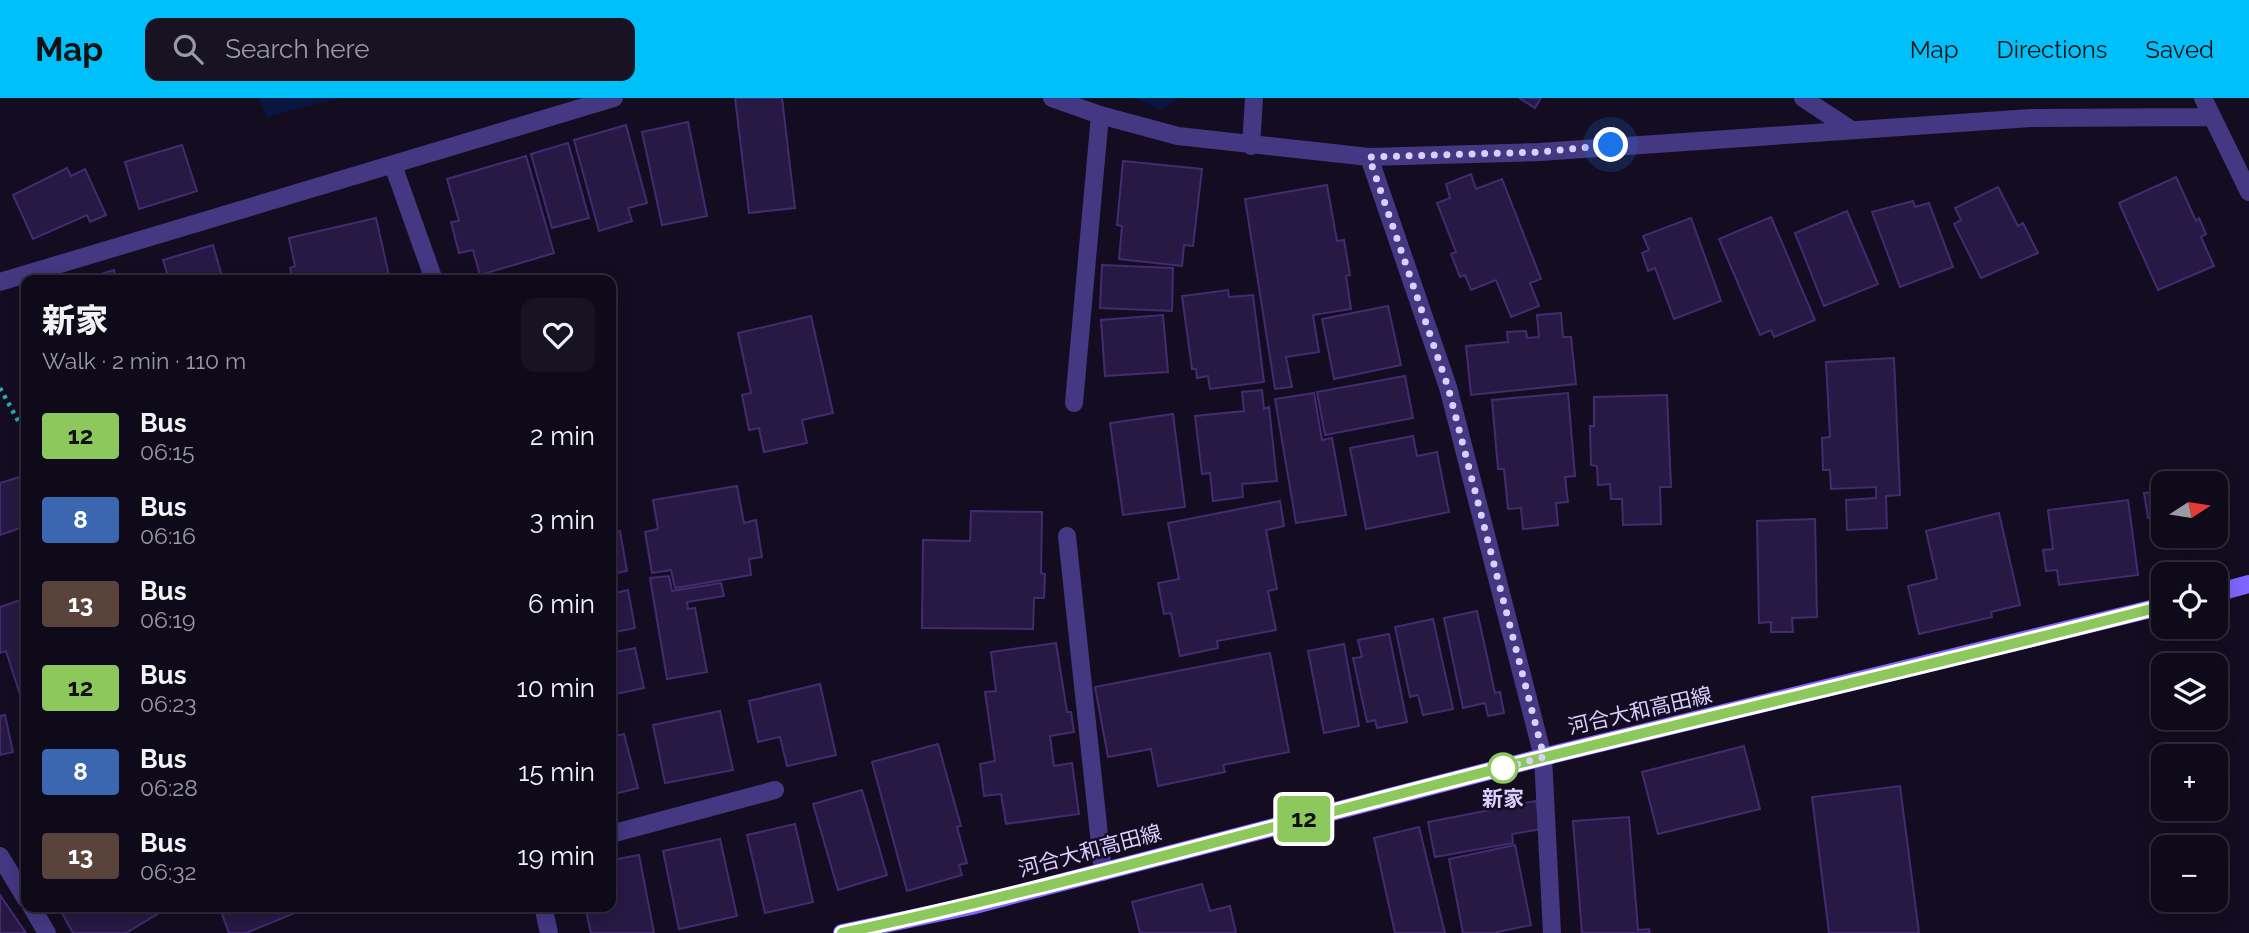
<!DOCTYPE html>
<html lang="en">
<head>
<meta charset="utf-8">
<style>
	body { margin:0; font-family:Raleway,"Noto Sans JP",sans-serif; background:#181323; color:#f1f3f6; height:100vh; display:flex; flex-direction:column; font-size:26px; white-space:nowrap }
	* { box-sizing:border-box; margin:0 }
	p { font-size:23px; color:#9b9aa2 }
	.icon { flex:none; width:38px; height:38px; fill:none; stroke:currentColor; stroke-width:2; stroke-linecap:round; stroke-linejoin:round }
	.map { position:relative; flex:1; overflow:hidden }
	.sheet { position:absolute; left:21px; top:177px; width:595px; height:637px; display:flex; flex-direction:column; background:#0f0a1a; border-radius:14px; box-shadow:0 4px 18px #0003,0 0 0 2px #2f2b39 }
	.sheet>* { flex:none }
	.badge { padding:0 14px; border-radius:5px; font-size:24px; line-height:46px }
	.needle { width:46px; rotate:78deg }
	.controls { position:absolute; left:2151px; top:373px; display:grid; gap:14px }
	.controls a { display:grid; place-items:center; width:77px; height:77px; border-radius:14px; background:#0f0a1a; box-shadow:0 4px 18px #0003,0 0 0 2px #2f2b39; font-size:35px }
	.you { position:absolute; width:35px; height:35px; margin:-18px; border:5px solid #fff; border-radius:50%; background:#1a73e8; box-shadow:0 0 0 10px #1a73e833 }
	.map>.badge { position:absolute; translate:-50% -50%; box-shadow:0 0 0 4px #fff }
	.round { display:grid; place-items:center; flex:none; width:74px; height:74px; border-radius:14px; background:#181323 }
	.overview { display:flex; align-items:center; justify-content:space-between; height:119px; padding:0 21px }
	h1 { font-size:33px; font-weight:800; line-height:52px }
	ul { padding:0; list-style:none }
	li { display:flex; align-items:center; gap:21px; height:84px; padding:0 21px }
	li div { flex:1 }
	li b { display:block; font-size:26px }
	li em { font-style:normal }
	li .badge { min-width:77px; font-weight:700; text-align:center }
	header { display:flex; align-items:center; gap:42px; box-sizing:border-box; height:98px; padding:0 35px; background:#00c0fa; color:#111 }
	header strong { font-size:33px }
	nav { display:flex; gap:38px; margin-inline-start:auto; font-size:24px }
	.search { width:490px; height:63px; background:#181323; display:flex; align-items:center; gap:18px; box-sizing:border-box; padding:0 24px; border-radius:14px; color:#9b9aa2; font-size:26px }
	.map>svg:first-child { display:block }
	.water { fill:#091640 }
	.building { fill:#271943; stroke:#422b70; stroke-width:2 }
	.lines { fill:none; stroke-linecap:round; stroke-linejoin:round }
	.path { stroke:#2dabb5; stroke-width:4.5; stroke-dasharray:3.5 5; stroke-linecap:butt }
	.street { stroke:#443882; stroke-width:18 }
	.secondary { stroke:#7e66ff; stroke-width:18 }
	.line-casing { stroke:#fff; stroke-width:16 }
	.line { stroke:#8dc85d; stroke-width:10 }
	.walk { stroke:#dbcfff; stroke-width:7; stroke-dasharray:0 12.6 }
	.stop-dot { fill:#fff; stroke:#8dc85d; stroke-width:3.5 }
	.labels { text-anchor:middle; stroke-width:5; stroke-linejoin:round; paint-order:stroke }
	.street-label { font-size:21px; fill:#dbcfff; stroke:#140d22 }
	.stop-label { font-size:21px; font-weight:bold; fill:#dbcfff; stroke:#140d22 }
</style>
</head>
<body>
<header>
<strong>Map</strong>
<div class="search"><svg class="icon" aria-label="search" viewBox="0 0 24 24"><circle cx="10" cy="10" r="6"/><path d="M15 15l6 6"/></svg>Search here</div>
<nav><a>Map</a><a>Directions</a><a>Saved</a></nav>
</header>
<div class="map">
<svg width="2249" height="835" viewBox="0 0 2249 835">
	<rect width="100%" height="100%" fill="#140d22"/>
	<path class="water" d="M259,0H338L267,19Z
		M1135,0H1179L1161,12Z"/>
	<path class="building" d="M735,0H782L795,110L749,115Z
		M1519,0H1541L1535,10Z
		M688,24L707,118L662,127L642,34Z
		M626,27L647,105L628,110L632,123L599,133L574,42Z
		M568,45L589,120L552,130L531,56Z
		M182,47L197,93L139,111L125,64Z
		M526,58L554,155L480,177L473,152L459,155L451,124L459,123L447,81Z
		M1123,63L1202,71L1193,148L1184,147L1182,168L1119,161L1122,128L1117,127Z
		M67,70L71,78L85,71L106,117L90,124L87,117L33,141L13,97Z
		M1471,76L1476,91L1502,81L1541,181L1530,185L1539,208L1511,219L1496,182L1471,192L1465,177L1460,179L1451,156L1456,154L1437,105L1450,100L1446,86Z
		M2176,79L2196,123L2199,120L2206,136L2201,139L2214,168L2158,192L2119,105Z
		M1327,87L1337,143L1344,142L1350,177L1346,178L1351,211L1313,217L1319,254L1286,259L1292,289L1275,291L1245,101Z
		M1998,89L2018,128L2023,125L2038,155L1981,180L1954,126L1961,122L1955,110Z
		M1913,103L1915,109L1929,105L1953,169L1900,189L1872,114Z
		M1847,113L1878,186L1824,208L1795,135Z
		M1771,119L1815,222L1774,239L1771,232L1760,237L1719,141Z
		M376,120L390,182H293L290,170L295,168L289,140Z
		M1691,120L1721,203L1674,221L1655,170L1648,173L1642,155L1649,152L1643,138Z
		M213,147L223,182H169L163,162Z
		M1102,167L1173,170L1172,213L1100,210Z
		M114,172L117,182H82Z
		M1228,192L1229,199L1253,197L1264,284L1210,291L1208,278L1197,280L1196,271H1192L1182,198Z
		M1388,208L1401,267L1334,281L1322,221Z
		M1561,215L1563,239H1571L1576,286L1471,297L1466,248L1508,244L1507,234L1526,233L1527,240L1539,239L1537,217Z
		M1163,217L1168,274L1105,278L1101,222Z
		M811,218L833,315L802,322L807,345L764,354L759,330L749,332L742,297L751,295L738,235Z
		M1894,260L1900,397L1886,398L1887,430L1847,432L1846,402L1876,400V389L1831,391L1830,372H1823L1822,340L1830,339L1826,264Z
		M1405,278L1413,320L1325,337L1317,294Z
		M1262,292L1264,311L1269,309L1277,383L1242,386L1243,399L1213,403L1210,375L1202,376L1195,318L1244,313L1242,294Z
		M1314,295L1322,342L1332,340L1346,417L1296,425L1275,301Z
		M1568,295L1575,378L1565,379L1568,404L1556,405L1558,427L1523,431L1521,410L1508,411L1504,371H1498L1492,302Z
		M1667,297L1671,389H1660L1661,426L1623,427L1622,401H1611L1610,386L1598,387L1597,368L1591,367L1590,328H1594V299Z
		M1173,316L1185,409L1123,417L1110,325Z
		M1413,338L1417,358L1437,354L1449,414L1366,431L1350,350Z
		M23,378L26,387V428L0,437V385Z
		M737,388L744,425L756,422L762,459L749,461L751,477L675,490L671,472L652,475L645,434L658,431L653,402Z
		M2163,393V418L2148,420L2144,395Z
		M2128,402L2138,477L2059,487L2057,472L2046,473L2043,452L2053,451L2048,412Z
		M1280,403L1284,428L1266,432L1277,491L1268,493L1276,532L1217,543L1218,550L1180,558L1171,515L1164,516L1158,485L1179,481L1168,425Z
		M971,413L1042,414L1041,475L1045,476L1044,500H1034L1033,531L922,530L923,442L970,443Z
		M1999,415L2020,507L1991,514L1992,519L1919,536L1908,488L1937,481L1926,433Z
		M1815,421L1817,519L1792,520L1793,534H1771V524L1759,525L1757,423Z
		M620,433L627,473L611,476V435Z
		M669,478L672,493L721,485L724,498L687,504L688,511L695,510L707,574L667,581L650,480Z
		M628,492L635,530L611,535V496Z
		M26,500V608L24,609L6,553L0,555V509Z
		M1477,513L1495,595L1500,594L1504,615L1488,618L1485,605L1463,610L1444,520Z
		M1433,521L1453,611L1423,617L1418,597L1410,599L1395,529Z
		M1389,536L1407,624L1377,630L1375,622L1367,624L1353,560L1362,559L1358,542Z
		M1056,545L1067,614H1071L1074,634L1050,638L1054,668L1072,665L1079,716L1006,726L1001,696L984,698L980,666L995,663L985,594L996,593L991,554Z
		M1344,546L1359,628L1324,635L1308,553Z
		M635,550L644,590L611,597V555Z
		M1270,555L1289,654L1223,667L1225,674L1158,688L1151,651L1108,659L1095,589Z
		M820,586L836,657L787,668L780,639L758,644L749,603Z
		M720,613L733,672L665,685L653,627Z
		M5,617L13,654L0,657V618Z
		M624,636L638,690L611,697V639Z
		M938,646L961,728L957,729L967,765L959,767L962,777L907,793L872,664Z
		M1744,648L1760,711L1658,736L1642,674Z
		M1900,688L1919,835H1829L1812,699Z
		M862,692L887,777L838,792L813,706Z
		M1536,703L1542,731L1512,736L1513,745L1435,759L1428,724Z
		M1629,719L1638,832L1649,831L1650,835H1582L1573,723Z
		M795,726L813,804L765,815L747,737Z
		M1419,729L1445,835H1395L1374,740Z
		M720,741L737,818L679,831L663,753Z
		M1515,747L1531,827L1493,835H1463L1449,761Z
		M639,757L654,835H591L585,808H611L612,762Z
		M1202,786L1210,813L1230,808L1236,835H1140L1132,804Z
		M0,797L26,835H0Z
		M58,808H161L164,812L126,835H73Z
		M219,808H306L307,810L246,835H229Z"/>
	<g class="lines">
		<path class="path" d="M0,290L26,337"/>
		<path class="street" d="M1052,0L1100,17L1178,38L1369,59L1540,54L2031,20L2212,19
			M1803,0L1850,31
			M2203,0L2249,94
			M1251,48L1254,0
			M1369,59L1448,289L1543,659L1552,835
			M393,67L434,182
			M0,184L614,0
			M1074,305L1100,17
			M1067,438L1103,774
			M611,736L775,692
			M0,758L26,801
			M31,808L47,835
			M543,808L549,835"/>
		<path class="secondary" d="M2216,495L2249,486
			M842,835L971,808L1543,659L2163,508"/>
	</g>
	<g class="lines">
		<g class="line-casing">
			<path id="line" d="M842,835C1078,785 1310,717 1545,659C1751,608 1958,561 2163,508"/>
		</g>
		<use href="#line" class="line"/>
		<path class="walk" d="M1503,670L1492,673L1544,659L1448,289L1369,59L1540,54L1611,47"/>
	</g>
	<circle class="stop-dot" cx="1503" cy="670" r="14"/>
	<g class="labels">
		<g class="street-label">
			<text transform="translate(1640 613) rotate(-13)" y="7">河合大和高田線</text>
			<text transform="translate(1090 753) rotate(-15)" y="7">河合大和高田線</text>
		</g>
		<g class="stop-label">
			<text x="1503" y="708">新家</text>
		</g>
	</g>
</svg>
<div class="controls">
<a><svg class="needle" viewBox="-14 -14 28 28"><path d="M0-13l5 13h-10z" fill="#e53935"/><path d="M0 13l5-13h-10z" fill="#9b9aa2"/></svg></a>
<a><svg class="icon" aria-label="locate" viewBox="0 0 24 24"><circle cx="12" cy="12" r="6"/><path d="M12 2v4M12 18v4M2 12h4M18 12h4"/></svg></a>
<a><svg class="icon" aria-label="layers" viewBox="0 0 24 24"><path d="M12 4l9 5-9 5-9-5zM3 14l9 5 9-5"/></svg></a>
<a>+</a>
<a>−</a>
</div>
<div class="you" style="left:1611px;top:47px"></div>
<b class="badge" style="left:1304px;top:721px;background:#8dc85d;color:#111">12</b>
<section class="sheet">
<div class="overview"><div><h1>新家</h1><p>Walk · 2 min · 110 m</p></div><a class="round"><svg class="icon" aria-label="heart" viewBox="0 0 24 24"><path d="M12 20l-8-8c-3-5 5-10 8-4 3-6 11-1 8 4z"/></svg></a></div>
<ul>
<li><span class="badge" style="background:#8dc85d;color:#111">12</span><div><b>Bus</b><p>06:15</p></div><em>2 min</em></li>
<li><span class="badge" style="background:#3b67b1;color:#fff">8</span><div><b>Bus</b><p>06:16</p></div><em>3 min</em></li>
<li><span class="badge" style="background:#59433a;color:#fff">13</span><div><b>Bus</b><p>06:19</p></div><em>6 min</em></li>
<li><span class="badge" style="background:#8dc85d;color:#111">12</span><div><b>Bus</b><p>06:23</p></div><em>10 min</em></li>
<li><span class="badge" style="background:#3b67b1;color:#fff">8</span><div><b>Bus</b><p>06:28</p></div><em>15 min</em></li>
<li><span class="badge" style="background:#59433a;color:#fff">13</span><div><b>Bus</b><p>06:32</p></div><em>19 min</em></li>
</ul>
</section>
</div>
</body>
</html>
